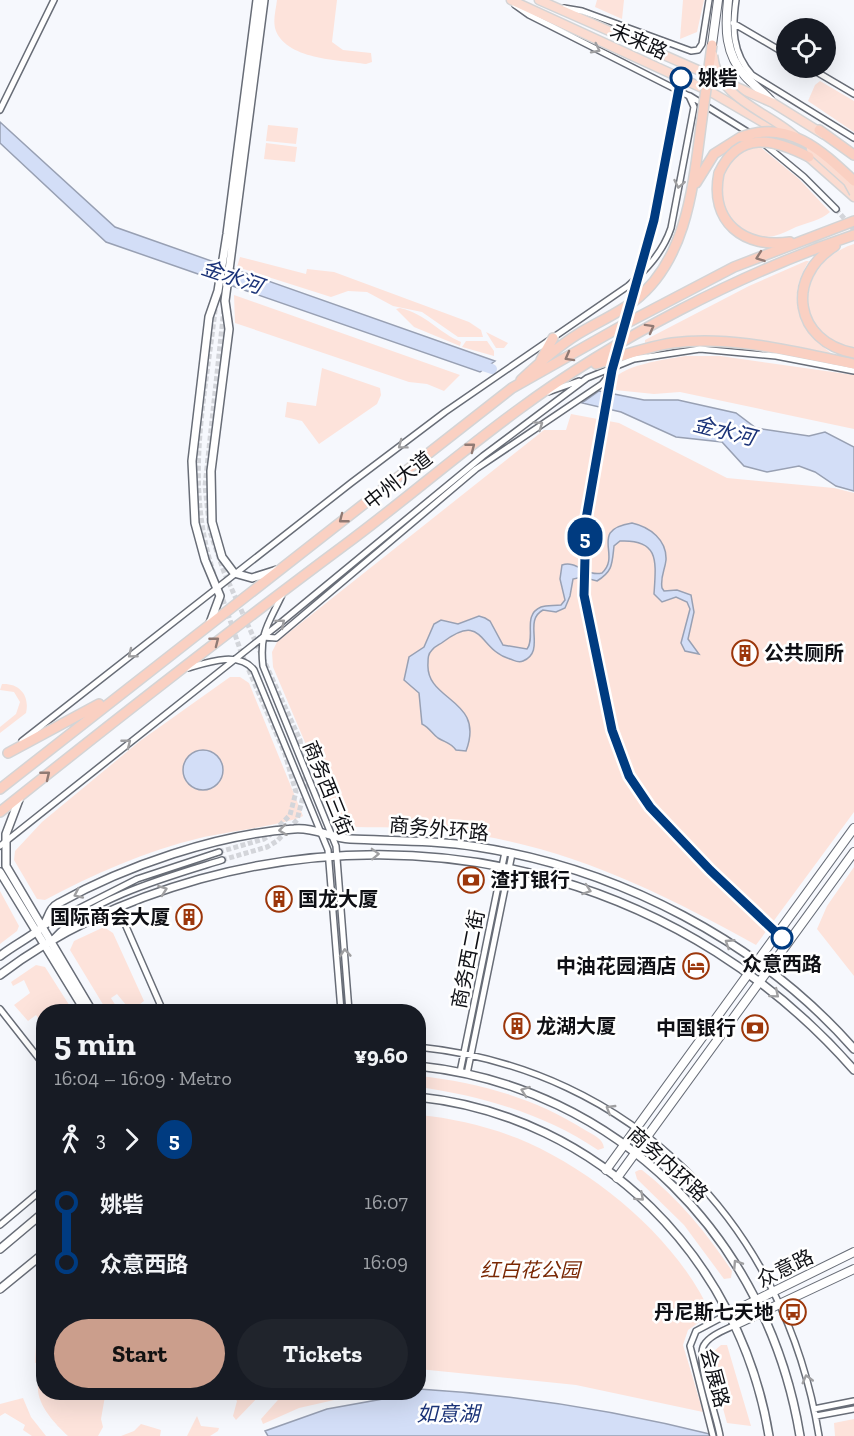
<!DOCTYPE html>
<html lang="en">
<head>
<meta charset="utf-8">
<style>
	body { margin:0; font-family:"Zilla Slab","Noto Sans SC",serif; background:#20242c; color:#f1f3f6; height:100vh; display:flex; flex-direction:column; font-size:22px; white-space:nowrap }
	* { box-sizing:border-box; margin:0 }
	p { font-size:20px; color:#9ea1a6 }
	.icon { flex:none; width:33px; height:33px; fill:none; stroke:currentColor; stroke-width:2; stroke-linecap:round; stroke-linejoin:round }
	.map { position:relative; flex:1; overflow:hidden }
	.sheet { position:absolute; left:36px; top:1004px; width:390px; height:396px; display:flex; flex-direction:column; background:#171b24; border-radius:24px; box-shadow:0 6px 24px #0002 }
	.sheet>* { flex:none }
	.badge { padding:0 12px; border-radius:20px; font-size:21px; line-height:39px }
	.fabs { position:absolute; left:776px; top:18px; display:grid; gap:12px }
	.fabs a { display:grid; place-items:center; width:60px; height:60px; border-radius:50%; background:#171b24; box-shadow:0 6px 24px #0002; font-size:30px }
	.map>.badge { position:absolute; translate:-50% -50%; box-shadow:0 0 0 3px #fff }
	.legs { display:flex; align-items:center; gap:9px; height:66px; padding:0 18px; font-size:20px }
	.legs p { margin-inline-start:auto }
	.headline { display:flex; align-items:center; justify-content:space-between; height:102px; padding:0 18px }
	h1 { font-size:33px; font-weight:700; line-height:45px }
	.cta { display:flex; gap:12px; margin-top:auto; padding:12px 18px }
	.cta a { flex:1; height:69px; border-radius:36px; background:#cb9e8c; color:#111; font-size:24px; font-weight:700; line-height:69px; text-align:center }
	.cta a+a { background:#20242c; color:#f1f3f6 }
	ul { padding:0 18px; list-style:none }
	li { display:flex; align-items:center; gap:21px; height:60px; font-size:22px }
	li i { display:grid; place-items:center; width:9px; height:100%; margin:0 8px; background:currentColor }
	li i::after { content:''; width:15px; height:15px; margin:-8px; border:4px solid; border-radius:50%; background:#171b24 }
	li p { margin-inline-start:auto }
	li:first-child i { background:linear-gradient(#0000 50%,currentColor 0) }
	li:last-child i { background:linear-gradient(currentColor 50%,#0000 0) }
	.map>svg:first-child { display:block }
	.green { fill:#fde3db }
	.water { fill:#d3def7; stroke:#98a0b3; stroke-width:1.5 }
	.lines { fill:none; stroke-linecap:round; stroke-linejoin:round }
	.river { stroke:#d3def7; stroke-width:10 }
	.minor-tunnel { stroke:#d3d5da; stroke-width:5; stroke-dasharray:5 2.5; stroke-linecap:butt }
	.minor-casing { stroke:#686d77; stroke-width:8 }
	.tertiary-casing { stroke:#686d77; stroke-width:10 }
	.secondary-casing { stroke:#686d77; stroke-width:10 }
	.primary-casing { stroke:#d4d4d5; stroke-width:11 }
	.trunk-casing { stroke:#d4d4d5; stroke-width:12 }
	.minor { stroke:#fff; stroke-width:5 }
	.tertiary { stroke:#fff; stroke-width:7 }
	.secondary { stroke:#fff; stroke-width:8 }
	.primary { stroke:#fbdcd1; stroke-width:8 }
	.trunk { stroke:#fad0c2; stroke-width:9 }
	.primary-bridge-casing { stroke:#d4d4d5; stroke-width:11; stroke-linecap:butt }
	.trunk-bridge-casing { stroke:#d4d4d5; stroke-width:12; stroke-linecap:butt }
	.primary-bridge { stroke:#fbdcd1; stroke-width:8 }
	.trunk-bridge { stroke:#fad0c2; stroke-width:9 }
	.oneway { stroke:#9f9fa1 }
	.oneway2 { stroke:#907a74 }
	.line-1-casing { stroke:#fff; stroke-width:14 }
	.line-1 { stroke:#003b80; stroke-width:9 }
	.stop-1-dot { fill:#fff; stroke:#003b80; stroke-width:3 }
	.labels { text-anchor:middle; stroke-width:5; stroke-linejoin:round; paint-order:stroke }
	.street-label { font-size:20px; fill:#0f1015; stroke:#fff }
	.stop-label { font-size:20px; font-weight:bold; fill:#0f1015; stroke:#fff; text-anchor:start }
	.poi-label { font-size:20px; font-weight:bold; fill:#0f1015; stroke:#fff; text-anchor:start }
	.park-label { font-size:20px; font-style:italic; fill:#7a2804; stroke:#fff }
	.water-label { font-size:21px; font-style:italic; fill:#1b3378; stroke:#fff }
</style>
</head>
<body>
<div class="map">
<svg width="854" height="1436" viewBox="0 0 854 1436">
	<rect width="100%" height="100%" fill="#f6f8fd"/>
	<path class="green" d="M277,0H337L332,42L343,50L371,53L372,62L366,64C340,60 284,60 275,28C273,19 276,9 277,0Z
		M597,0H624L622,19L595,7Z
		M683,0H704L697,32L680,39Z
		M820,81L854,101V132L808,101L815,85Z
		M268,125L298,128L296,144L266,141Z
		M266,143L297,147L295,162L264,159Z
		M759,146L799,179L830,212C821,220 807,223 796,227C789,230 782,234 774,236C717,248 698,159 759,146Z
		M854,244V348C789,337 796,262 854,244Z
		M240,257L306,274L307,269L334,272L469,322L481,330L483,337H458L422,312L393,306L367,292L348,291L331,297L237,267Z
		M806,261H809C784,300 800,329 832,354L715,336L645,343V340L749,286Z
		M234,295L460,375L444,391L427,384L409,382L235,323Z
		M400,308C426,314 438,332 461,342L460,346L414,327L396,309Z
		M486,332L508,343L504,348H496Z
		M466,341H487L494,351V356L462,347Z
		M686,356H720L854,375V429L680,392L654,394L615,390L610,385C616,365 668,359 686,356Z
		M322,368L380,388L381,395L377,404L319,444L302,421L285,417L287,402L316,406Z
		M571,414L619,423L727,478L834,488L854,493V812L756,945C657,890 565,845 450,831C414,826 377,828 341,827L273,667L272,652L277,642L544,430H566Z
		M230,677H240L249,683L303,816C286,825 223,832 200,838C146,851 93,874 45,900L37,899L14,860L15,851L42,822L140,741Z
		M2,684C20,683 30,696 26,713L0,733V727L16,714L20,702L14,692L0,690Z
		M854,867V976L817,929L827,906Z
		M0,891L19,926L17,931L0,944Z
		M104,927L113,933L144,1001L131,1011L117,994L111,998L119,1011H107L70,950L74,941Z
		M36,965L45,967L73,1011H44L43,1024L36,1015L28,1021L14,1005L30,993L24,980L13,986L11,982Z
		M419,1076C477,1082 535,1098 585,1130C593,1135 603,1138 604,1148L598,1150C545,1114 482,1096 419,1087Z
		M419,1115C452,1118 486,1126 517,1138C593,1169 677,1238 711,1314L688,1330L683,1345L703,1412L576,1385L419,1369Z
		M639,1170H642C678,1198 707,1233 732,1271L731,1278L724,1279L684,1225L637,1179L635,1172Z
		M43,1327V1360L35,1363L36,1345Z
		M721,1345H727L751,1426L727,1423L710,1361L713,1352Z
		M43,1381L44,1392H102L105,1396L101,1419L103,1427L98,1436H68C55,1424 36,1404 38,1385Z
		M231,1392H253L260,1395L236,1420L233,1416L237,1401Z
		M285,1392H364L365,1393L299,1408L263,1424L261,1419Z
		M23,1398L31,1417L46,1436H32L23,1430L25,1425L5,1413L0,1416V1404Z
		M197,1416L201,1426L219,1428L218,1431L210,1436H187Z
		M854,1419V1436H835L834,1423Z
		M141,1424L161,1430L160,1436H121L134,1431Z"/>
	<path class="water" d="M0,122L115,227L495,361L480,372L106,242L0,143Z
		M599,391L644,400H678L736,413L756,428L809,436L825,432L854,447V491L836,486L815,472L799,466L767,472L744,466L722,442L676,437L621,412L582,403Z
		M632,523C650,527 667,540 666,560C665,570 660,577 662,588L664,591L677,590L691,595L694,612L688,639L699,654L685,651L681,643L690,609L687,602L676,597L662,602L654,594C656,562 660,539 620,541L614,546C612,564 613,571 597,581L582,577L573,579L570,596L565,608L556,612L543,610C522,621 547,651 523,661C518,663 516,661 510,659C478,650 484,611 443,642C439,645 435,646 432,650C428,654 428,658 428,663C425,702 486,698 466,751L456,750C450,742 446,743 438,738C432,734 430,728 422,724L419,693L404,680L409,657L424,647L434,624L441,620L458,624L479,616L485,618L490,621L503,645L527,649C536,637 522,615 541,607C547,605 554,606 561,605L565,600L560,579L562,565C577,560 586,577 602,573C622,555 588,530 632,523Z
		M183 770a20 20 0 1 1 40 0a20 20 0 1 1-40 0Z
		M419,1389C519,1395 620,1411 718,1436H268L265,1431L327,1409L388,1398V1392H418Z"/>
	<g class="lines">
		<path class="river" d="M474,363L492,369"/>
		<path class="minor-tunnel" d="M836,209L854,230
			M214,574C183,482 206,396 216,302
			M219,852L264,839L271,834L290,815L296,792L285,754L241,652L221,594
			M222,860L267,847L277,841L297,820L306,785L300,740L224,572L210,532L205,486L224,308"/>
		<g class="minor-casing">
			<path id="minor" d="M736,0C732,28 732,53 752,75L854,138
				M564,8L582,11L691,51L698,50L702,44L709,0
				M733,23L786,54
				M810,68L854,94
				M690,96L751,134
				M0,110L54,0
				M763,143L804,177L836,209
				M548,392L579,381
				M282,595C269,623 259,633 263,666L336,846L349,1011
				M263,637L276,638L476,469L602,384L615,368
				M188,668C208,662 239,651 254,670L328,850L341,1011
				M22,741L351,483L445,412L628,286C646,270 663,252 671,228L694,107L689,96L529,15L515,5
				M0,846L278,625L483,456L587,378L634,359L700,349L776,356L854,371
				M118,908L163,1011
				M44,926L137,879L219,852
				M54,938C89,898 171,876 222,860
				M0,1009L44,1065
				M418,1047C634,1069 785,1226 819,1436
				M460,1072L505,852
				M467,1074L512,854
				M0,1225L44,1188
				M814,1409L854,1401
				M816,1416L854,1409
				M713,1436L690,1346L696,1331L730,1313
				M720,1436C717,1416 695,1359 704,1345C710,1335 725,1330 735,1325"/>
		</g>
		<g class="tertiary-casing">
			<path id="tertiary" d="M264,0L225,301L229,329L211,471L212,522L222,557L234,573L252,578L277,570
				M210,623L220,596L205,560L195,523L192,461L209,317L218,291L227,234L257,0
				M20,797L6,834V866L92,1011
				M0,872L85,1011
				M0,956C13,946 27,939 40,929C49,922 47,909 59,903C125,866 218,834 294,829C314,827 331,838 350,839C393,841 435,840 478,847C619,869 759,941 854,1049
				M0,975C59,930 129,899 200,879C438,813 690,883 854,1070
				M418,1066C619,1087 768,1240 800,1436
				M418,1097C600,1116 740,1259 769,1436
				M0,1249L44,1212
				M0,1289L44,1253"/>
		</g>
		<g class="secondary-casing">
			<path id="secondary" d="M728,0C725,28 725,54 745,76C753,85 764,92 772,102
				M712,45L718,0
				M606,1170L854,828
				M617,1178L854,852
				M730,1313L854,1252
				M735,1325L854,1269"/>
		</g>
		<g class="primary-casing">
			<path id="primary" d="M511,0L711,92L766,124L795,145L854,197
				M539,0L773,103L823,134"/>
		</g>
		<g class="trunk-casing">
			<path id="trunk" d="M819,130L854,155
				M719,173C709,222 744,249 790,242
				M696,183L714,154L741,137
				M835,246C785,277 794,342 854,353
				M541,360L553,338
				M596,364C621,356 646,347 672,343C733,335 794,352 854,364
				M521,380C539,363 557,347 578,334C596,323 617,314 634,301C686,261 693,188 701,126
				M8,753L99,704
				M0,789L512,388L627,323L734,267L854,221
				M0,812C114,721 229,631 346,544C404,501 459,453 518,410C614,339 741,273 854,235"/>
		</g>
		<use href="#minor" class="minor"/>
		<use href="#tertiary" class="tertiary"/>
		<use href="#secondary" class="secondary"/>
		<use href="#primary" class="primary"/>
		<use href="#trunk" class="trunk"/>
		<g class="primary-bridge-casing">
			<path id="primary-bridge" d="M713,55C717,99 768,111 796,137
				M811,149L848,182L854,193"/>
		</g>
		<g class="trunk-bridge-casing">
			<path id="trunk-bridge" d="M701,126L712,45
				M741,137C789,119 822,151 854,181
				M719,173C739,130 774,139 809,157"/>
		</g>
		<use href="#primary-bridge" class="primary-bridge"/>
		<use href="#trunk-bridge" class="trunk-bridge"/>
	</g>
	<defs><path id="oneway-chevron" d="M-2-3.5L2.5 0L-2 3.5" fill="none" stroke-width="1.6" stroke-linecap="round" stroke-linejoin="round" transform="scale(1.5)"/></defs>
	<g class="oneway">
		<use href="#oneway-chevron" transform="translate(596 49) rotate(27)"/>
		<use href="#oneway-chevron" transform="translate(679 184) rotate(101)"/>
		<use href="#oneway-chevron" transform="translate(539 425) rotate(-35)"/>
		<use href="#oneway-chevron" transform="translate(402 445) rotate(143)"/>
		<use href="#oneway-chevron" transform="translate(281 623) rotate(-40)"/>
		<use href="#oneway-chevron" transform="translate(132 654) rotate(141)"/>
		<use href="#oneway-chevron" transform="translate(127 743) rotate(-38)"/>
		<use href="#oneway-chevron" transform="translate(283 830) rotate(173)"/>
		<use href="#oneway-chevron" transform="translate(375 854) rotate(-2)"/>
		<use href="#oneway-chevron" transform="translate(163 890) rotate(-20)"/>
		<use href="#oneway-chevron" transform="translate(587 890) rotate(19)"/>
		<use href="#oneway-chevron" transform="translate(78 894) rotate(155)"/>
		<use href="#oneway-chevron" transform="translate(729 943) rotate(-147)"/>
		<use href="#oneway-chevron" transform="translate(345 953) rotate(-94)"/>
		<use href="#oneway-chevron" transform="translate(775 994) rotate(40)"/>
		<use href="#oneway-chevron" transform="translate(525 1091) rotate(-160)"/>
		<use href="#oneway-chevron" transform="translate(610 1109) rotate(-149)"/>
		<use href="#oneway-chevron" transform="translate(640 1197) rotate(42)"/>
		<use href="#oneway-chevron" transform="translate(737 1264) rotate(-123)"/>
		<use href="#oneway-chevron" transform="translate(807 1379) rotate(-105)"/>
	</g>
	<g class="oneway2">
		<use href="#oneway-chevron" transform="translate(760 257) rotate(160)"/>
		<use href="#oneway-chevron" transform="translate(650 328) rotate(-29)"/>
		<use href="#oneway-chevron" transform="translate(569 357) rotate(151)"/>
		<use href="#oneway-chevron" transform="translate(471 447) rotate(-38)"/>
		<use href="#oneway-chevron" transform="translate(343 519) rotate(142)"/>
		<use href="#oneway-chevron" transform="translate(215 641) rotate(-38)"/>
		<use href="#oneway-chevron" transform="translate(46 775) rotate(-39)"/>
	</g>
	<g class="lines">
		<g class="line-1-casing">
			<path id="line-1" d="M681,78L654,220L612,370L586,519L584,595L612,730L629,776L650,807L710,870L782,938"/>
		</g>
		<use href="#line-1" class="line-1"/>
	</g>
	<defs>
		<g id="building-ring" transform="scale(1.35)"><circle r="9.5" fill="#fff" stroke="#9c370b" stroke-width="1.5"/><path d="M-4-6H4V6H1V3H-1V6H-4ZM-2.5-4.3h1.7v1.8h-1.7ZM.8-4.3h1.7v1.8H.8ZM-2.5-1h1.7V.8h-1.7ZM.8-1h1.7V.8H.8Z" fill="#9c370b"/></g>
		<g id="bank-ring" transform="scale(1.35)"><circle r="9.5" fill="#fff" stroke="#9c370b" stroke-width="1.5"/><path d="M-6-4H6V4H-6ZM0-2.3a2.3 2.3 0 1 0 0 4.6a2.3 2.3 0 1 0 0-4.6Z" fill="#9c370b"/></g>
		<g id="hotel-ring" transform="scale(1.35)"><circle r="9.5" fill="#fff" stroke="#9c370b" stroke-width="1.5"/><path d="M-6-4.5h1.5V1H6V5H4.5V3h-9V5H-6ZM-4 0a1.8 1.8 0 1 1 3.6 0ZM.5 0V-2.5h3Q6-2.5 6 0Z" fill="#9c370b"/></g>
		<g id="bus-ring" transform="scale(1.35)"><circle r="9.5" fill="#fff" stroke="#9c370b" stroke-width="1.5"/><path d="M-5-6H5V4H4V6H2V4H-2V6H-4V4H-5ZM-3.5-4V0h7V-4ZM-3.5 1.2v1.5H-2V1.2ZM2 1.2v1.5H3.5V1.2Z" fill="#9c370b"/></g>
	</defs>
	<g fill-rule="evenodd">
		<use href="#building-ring" x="745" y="653"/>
		<use href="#bank-ring" x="471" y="880"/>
		<use href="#building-ring" x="279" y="899"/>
		<use href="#building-ring" x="189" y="917"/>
		<use href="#hotel-ring" x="696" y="966"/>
		<use href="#building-ring" x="517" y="1026"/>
		<use href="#bank-ring" x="755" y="1028"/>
		<use href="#bus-ring" x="793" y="1312"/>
	</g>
	<g class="stop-1-dot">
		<circle cx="681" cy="78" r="10"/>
		<circle cx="782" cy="938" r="10"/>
	</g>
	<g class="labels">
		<g class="street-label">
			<text transform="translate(639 41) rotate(24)" y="7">未来路</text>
			<text transform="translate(398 480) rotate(-38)" y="7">中州大道</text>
			<text transform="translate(328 788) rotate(68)" y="7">商务西三街</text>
			<text transform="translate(439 829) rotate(5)" y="7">商务外环路</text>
			<text transform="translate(468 959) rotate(-79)" y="7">商务西二街</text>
			<text transform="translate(668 1164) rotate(42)" y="7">商务内环路</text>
			<text transform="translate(785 1268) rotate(-26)" y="7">众意路</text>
			<text transform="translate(715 1378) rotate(75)" y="7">会展路</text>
		</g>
		<g class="stop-label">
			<text x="698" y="85">姚砦</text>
			<text x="782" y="971" text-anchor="middle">众意西路</text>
		</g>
		<g class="poi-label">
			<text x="764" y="660">公共厕所</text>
			<text x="490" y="887">渣打银行</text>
			<text x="298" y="906">国龙大厦</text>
			<text x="170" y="924" text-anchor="end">国际商会大厦</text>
			<text x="676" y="973" text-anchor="end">中油花园酒店</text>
			<text x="536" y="1033">龙湖大厦</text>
			<text x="736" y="1035" text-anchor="end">中国银行</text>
			<text x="774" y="1319" text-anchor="end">丹尼斯七天地</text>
		</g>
		<g class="park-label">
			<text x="530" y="1277">红白花公园</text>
		</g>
		<g class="water-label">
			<text transform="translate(232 277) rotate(19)" y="7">金水河</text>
			<text transform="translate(724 431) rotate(14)" y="7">金水河</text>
			<text x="448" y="1421">如意湖</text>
		</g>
	</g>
</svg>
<div class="fabs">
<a><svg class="icon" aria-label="locate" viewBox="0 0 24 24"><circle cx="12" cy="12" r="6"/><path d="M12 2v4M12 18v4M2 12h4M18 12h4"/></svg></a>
</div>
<b class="badge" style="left:585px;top:537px;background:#003b80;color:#fff">5</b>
<section class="sheet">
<div class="headline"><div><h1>5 min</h1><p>16:04 – 16:09 · Metro</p></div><b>¥9.60</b></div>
<div class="legs"><svg class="icon" aria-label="walk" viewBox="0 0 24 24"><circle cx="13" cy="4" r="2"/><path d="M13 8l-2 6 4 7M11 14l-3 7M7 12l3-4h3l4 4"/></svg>3<svg class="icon" aria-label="forward" viewBox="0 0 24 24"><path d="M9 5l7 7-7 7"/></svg><b class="badge" style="background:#003b80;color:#fff">5</b></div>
<ul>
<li><i style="color:#003b80"></i><b>姚砦</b><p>16:07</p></li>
<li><i style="color:#003b80"></i><b>众意西路</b><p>16:09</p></li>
</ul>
<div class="cta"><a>Start</a><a>Tickets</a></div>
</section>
</div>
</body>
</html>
